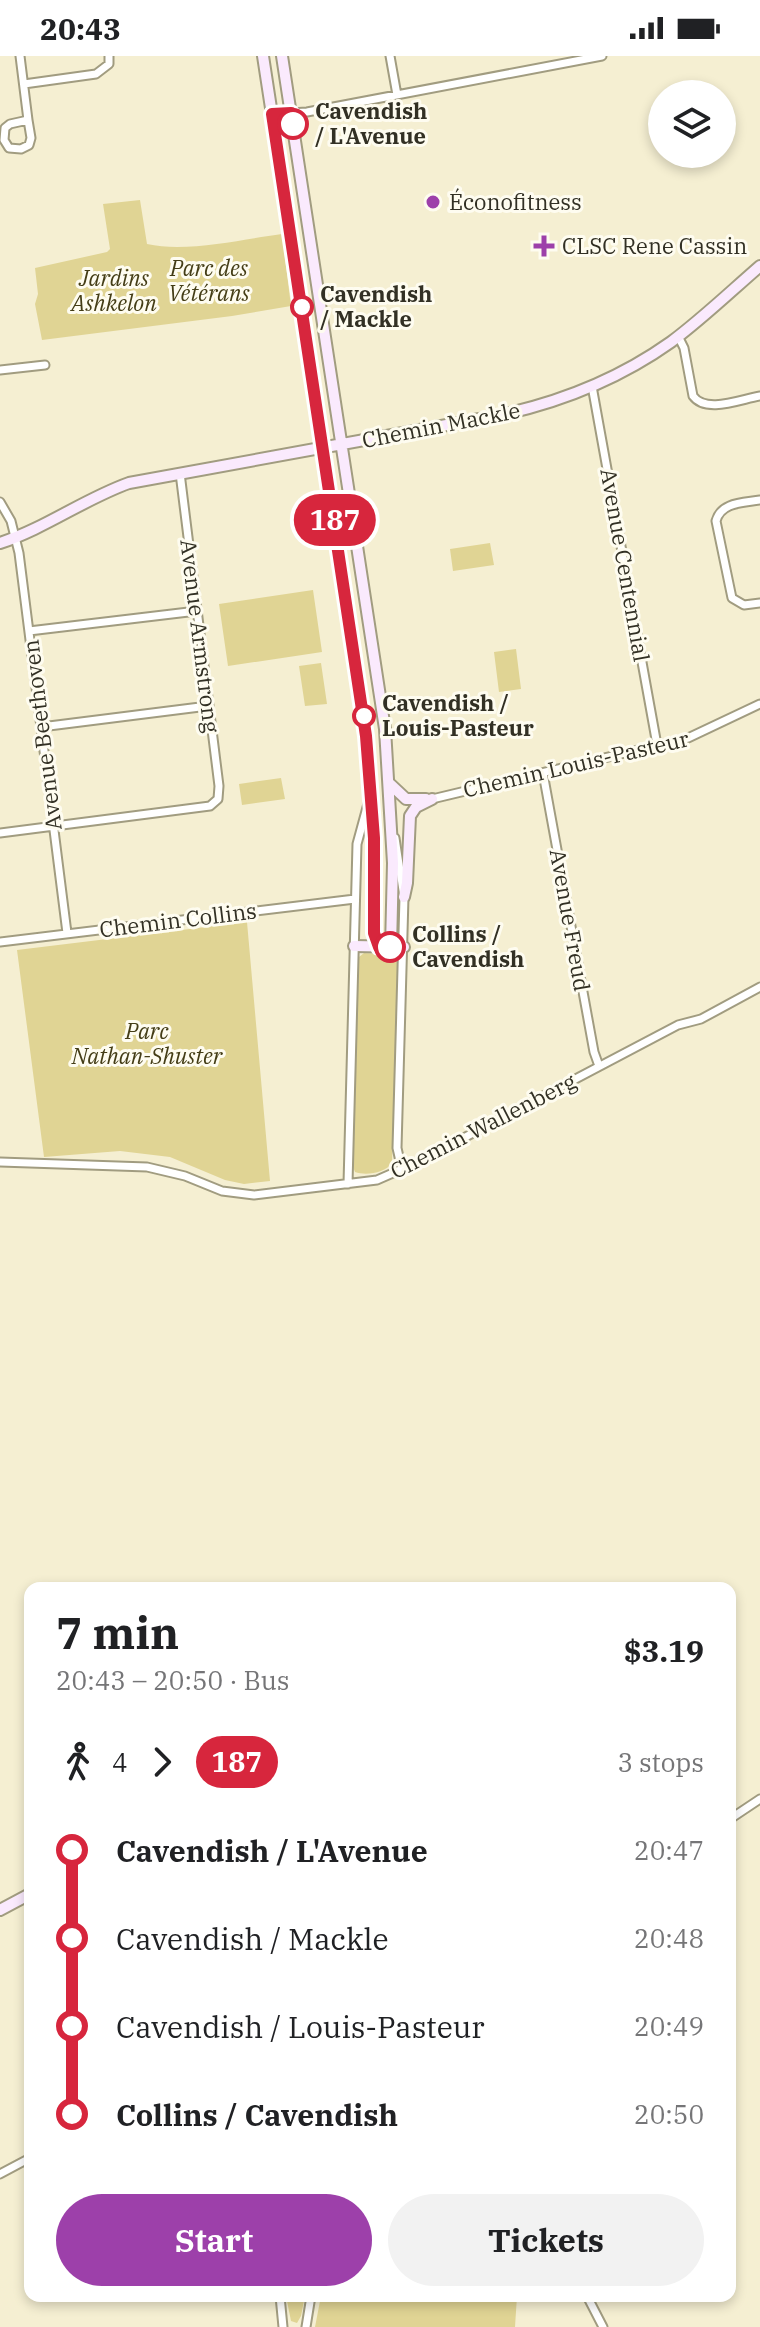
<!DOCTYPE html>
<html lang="en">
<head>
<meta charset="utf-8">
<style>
	body { margin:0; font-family:"IBM Plex Serif",serif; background:#f2f2f2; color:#202124; height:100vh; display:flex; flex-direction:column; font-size:30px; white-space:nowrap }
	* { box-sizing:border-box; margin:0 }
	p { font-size:26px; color:#757577 }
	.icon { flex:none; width:44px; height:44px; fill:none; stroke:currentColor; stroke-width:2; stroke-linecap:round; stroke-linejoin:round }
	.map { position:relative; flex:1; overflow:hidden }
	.details { position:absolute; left:24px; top:1526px; width:712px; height:720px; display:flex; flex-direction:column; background:#fff; border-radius:16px; box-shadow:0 4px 12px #0003 }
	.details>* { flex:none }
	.badge { padding:0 16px; border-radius:26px; font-size:28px; line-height:52px }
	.controls { position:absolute; left:648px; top:24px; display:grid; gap:16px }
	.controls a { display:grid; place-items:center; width:88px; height:88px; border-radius:50%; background:#fff; box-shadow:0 4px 12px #0003; font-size:40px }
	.map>.badge { position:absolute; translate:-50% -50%; box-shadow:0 0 0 4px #fff }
	.legs { display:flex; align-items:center; gap:12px; height:88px; padding:0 32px; font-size:26px }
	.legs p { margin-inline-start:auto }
	.summary { display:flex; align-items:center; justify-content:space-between; height:136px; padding:0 32px }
	h1 { font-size:44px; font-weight:700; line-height:60px }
	.primary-button { display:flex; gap:16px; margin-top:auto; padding:16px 32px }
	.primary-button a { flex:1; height:92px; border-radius:48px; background:#9d40aa; color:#fff; font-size:32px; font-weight:700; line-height:92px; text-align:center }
	.primary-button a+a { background:#f2f2f2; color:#202124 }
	ul { padding:0 32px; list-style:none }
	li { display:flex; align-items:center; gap:28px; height:88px; font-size:30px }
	li i { display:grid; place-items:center; width:12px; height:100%; margin:0 10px; background:currentColor }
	li i::after { content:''; width:20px; height:20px; margin:-10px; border:6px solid; border-radius:50%; background:#fff }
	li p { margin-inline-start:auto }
	li:first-child i { background:linear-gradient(#0000 50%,currentColor 0) }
	li:last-child i { background:linear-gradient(currentColor 50%,#0000 0) }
	.status { display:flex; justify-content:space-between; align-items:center; height:56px; padding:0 40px; background:#fff; direction:ltr }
	.status svg { height:22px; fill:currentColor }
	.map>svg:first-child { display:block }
	.green { fill:#e0d494 }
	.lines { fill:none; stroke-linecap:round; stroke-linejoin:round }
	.street-casing { stroke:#a19c80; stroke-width:11 }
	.secondary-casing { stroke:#a19c80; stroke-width:14 }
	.street { stroke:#fff; stroke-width:7 }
	.secondary { stroke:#faeafd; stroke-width:10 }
	.line-1-casing { stroke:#fff; stroke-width:18 }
	.line-1 { stroke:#d7263d; stroke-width:12 }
	.stop-1-dot { fill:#fff; stroke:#d7263d; stroke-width:4 }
	.poi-dot { fill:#9d40aa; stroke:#fefcf0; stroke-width:3 }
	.labels { text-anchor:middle; stroke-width:6; stroke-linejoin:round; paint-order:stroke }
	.stop-label { font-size:22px; font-weight:bold; fill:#323024; stroke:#fefcf0; text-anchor:start }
	.poi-label { font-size:22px; fill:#323024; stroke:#fefcf0; text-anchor:start }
	.park-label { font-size:22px; font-style:italic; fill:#443d16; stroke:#fefcf0 }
	.street-label { font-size:22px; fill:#323024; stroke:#fefcf0 }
</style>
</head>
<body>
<div class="status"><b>20:43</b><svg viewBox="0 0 49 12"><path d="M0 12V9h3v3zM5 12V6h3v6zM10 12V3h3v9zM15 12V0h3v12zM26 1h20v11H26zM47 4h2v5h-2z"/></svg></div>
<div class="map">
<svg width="760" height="2271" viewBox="0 0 760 2271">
	<rect width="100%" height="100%" fill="#f5efd2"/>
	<path class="green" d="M140,144L147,188C187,197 242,183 282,178L291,250L232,260L42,284L35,248L38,238L35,212L107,196L110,193L103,148Z
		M490,487L494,509L453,515L450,493Z
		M313,534L322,596L228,610L219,548Z
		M516,593L521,633L499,636L494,596Z
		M321,607L327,648L305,650L299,610Z
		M281,722L285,743L242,749L239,728Z
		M247,866L270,1125L244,1128L225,1124L170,1101L120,1095L44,1101L17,894Z
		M364,897L382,898V901L394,898L398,903L392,1107C385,1117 366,1120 355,1116L352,1108L359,901Z
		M286,2240H305L301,2260L297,2267L291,2265Z
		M321,2240H517L515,2271H315Z"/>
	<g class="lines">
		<g class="street-casing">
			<path id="street" d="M20,0L28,64
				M390,0L397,39
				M24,28L96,18L109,8V0
				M272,58L307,56L602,0
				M28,64L31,82L29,89L21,93L9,92L4,84L5,72L10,68Z
				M678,280L684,292L693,340C706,358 741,343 760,340
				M0,314L45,309
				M592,330L657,689
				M760,444C743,447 721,446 716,465L732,542L744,549L760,547
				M0,446L11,465L19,497L67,877
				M29,575L197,555
				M41,671L208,650
				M543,717L594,996L599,1010
				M432,743L688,682L760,648
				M0,777L210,750L218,743L219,730L180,417
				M395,782L404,841L397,1092L402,1114
				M0,886L355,843
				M0,1106L147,1111L185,1120L222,1135L254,1139L377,1124L418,1106L678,969L701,963L760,931
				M348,1128L357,788L369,744
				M730,1763L760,1743
				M0,2118L30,2102
				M280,2240L283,2271
				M587,2240L603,2271
				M306,2271L311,2240"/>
		</g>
		<g class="secondary-casing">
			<path id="secondary" d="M263,0L364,658L374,782L373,871L379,891
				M282,0L385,673L393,807L391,891
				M0,487C46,472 84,443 129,427L496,360C558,347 619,323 671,286C702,263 730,236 760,210
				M390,728L406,743H426
				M404,841L407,827L410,760L416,751L432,743
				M354,890L404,891
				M0,1854L30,1838"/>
		</g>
		<use href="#street" class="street"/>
		<use href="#secondary" class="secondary"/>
	</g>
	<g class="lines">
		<g class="line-1-casing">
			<path id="line-1" d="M293,68L291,57L272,58L366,680L374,782V877L379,891H390"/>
		</g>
		<use href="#line-1" class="line-1"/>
	</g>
	<g class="stop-1-dot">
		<circle cx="293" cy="68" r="14"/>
		<circle cx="302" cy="251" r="10"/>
		<circle cx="364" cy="660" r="10"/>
		<circle cx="390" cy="891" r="14"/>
	</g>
	<g class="poi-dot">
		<circle cx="433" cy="146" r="8"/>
		<path d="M540 178h8v8h8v8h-8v8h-8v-8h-8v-8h8z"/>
	</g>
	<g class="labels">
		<g class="stop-label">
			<text x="315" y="63">Cavendish<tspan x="315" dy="25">/ L'Avenue</tspan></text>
			<text x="320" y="246">Cavendish<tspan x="320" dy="25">/ Mackle</tspan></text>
			<text x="382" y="655">Cavendish /<tspan x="382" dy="25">Louis-Pasteur</tspan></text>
			<text x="412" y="886">Collins /<tspan x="412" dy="25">Cavendish</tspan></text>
		</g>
		<g class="poi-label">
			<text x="449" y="154">Éconofitness</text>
			<text x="562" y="198">CLSC Rene Cassin</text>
		</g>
		<g class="park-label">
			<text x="209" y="220">Parc des<tspan x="209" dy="25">Vétérans</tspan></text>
			<text x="114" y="230">Jardins<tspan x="114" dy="25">Ashkelon</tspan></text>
			<text x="147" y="983">Parc<tspan x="147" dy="25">Nathan-Shuster</tspan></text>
		</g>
		<g class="street-label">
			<text transform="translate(441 369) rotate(-11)" y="8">Chemin Mackle</text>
			<text transform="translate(625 509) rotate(80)" y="8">Avenue Centennial</text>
			<text transform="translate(200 580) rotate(83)" y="8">Avenue Armstrong</text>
			<text transform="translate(42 679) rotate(-97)" y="8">Avenue Beethoven</text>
			<text transform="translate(576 708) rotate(-13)" y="8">Chemin Louis-Pasteur</text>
			<text transform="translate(178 864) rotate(-7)" y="8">Chemin Collins</text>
			<text transform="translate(570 864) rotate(80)" y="8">Avenue Freud</text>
			<text transform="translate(483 1070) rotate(-27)" y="8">Chemin Wallenberg</text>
		</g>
	</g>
</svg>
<div class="controls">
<a><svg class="icon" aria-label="layers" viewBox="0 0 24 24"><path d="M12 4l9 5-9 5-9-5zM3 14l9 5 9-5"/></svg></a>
</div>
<b class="badge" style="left:335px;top:464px;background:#d7263d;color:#fff">187</b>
<section class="details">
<div class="summary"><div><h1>7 min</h1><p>20:43 – 20:50 · Bus</p></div><b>$3.19</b></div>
<div class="legs"><svg class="icon" aria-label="walk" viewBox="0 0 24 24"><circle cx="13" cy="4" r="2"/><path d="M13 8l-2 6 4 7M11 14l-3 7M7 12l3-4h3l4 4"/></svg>4<svg class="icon" aria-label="forward" viewBox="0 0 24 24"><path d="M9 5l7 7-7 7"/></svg><b class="badge" style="background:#d7263d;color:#fff">187</b><p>3 stops</p></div>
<ul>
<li><i style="color:#d7263d"></i><b>Cavendish / L'Avenue</b><p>20:47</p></li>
<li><i style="color:#d7263d"></i><span>Cavendish / Mackle</span><p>20:48</p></li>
<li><i style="color:#d7263d"></i><span>Cavendish / Louis-Pasteur</span><p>20:49</p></li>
<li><i style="color:#d7263d"></i><b>Collins / Cavendish</b><p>20:50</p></li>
</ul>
<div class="primary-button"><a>Start</a><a>Tickets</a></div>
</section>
</div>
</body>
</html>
